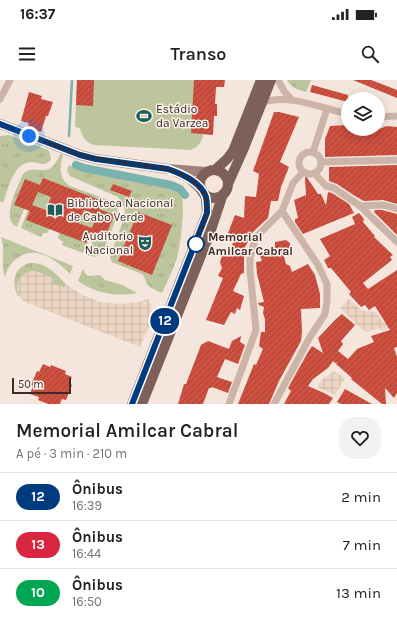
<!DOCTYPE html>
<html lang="pt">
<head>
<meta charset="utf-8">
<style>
	body { margin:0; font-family:Karla,sans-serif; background:#f2f2f2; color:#222; height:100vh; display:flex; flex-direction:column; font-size:15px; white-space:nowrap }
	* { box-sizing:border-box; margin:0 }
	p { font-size:13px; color:#767676 }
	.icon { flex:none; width:22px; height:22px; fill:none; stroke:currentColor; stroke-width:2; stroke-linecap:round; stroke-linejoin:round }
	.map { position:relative; height:324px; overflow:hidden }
	.sheet { display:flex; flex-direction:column; background:#fff; flex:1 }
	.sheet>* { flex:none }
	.badge { padding:0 8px; border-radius:13px; font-size:14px; line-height:26px }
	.fabs { position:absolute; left:341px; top:12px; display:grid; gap:8px }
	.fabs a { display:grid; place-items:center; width:44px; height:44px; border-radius:50%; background:#fff; box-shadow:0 2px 10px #0003; font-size:20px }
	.scale { position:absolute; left:12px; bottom:10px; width:59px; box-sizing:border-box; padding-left:4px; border:2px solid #3a2c29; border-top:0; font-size:11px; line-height:14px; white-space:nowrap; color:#3a2c29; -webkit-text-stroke:3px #fbf1ea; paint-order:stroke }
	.you { position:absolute; width:20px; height:20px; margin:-10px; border:3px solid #fff; border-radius:50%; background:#1a73e8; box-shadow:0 0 0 6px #1a73e833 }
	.map>.badge { position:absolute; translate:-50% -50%; box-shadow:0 0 0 2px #fff }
	.round { display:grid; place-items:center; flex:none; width:42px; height:42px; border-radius:16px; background:#f2f2f2 }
	.overview { display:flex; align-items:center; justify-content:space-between; height:68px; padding:0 16px }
	h1 { font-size:19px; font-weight:600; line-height:30px }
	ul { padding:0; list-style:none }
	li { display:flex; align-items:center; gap:12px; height:48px; padding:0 16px; border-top:1px solid #e0e0e0 }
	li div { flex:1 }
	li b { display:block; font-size:15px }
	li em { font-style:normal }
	li .badge { min-width:44px; font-weight:700; text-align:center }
	.status { display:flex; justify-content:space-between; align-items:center; height:28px; padding:0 20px; background:#fff; direction:ltr }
	.status svg { height:11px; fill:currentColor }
	header { display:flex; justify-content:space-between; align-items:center; height:52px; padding:0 16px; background:#fff; font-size:18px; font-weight:600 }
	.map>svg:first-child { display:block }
	.grass { fill:url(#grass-tufts) }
	.pitch { fill:#bcc59c }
	.plaza { fill:url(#plaza-grid) }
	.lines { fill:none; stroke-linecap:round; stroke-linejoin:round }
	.stream { stroke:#7ab3ae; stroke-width:2.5 }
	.canal { stroke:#7ab3ae; stroke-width:8 }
	.building { fill:url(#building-hatch); fill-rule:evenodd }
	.street { stroke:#cdb4a8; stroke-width:7 }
	.secondary { stroke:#a18279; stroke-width:10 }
	.primary { stroke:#7d6059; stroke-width:10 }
	.line-casing { stroke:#fff; stroke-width:9 }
	.line { stroke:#003b80; stroke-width:6 }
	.walk { stroke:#3a2c29; stroke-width:4; stroke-dasharray:0 7.2 }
	.stop-dot { fill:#fff; stroke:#003b80; stroke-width:2 }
	.labels { text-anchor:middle; stroke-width:3; stroke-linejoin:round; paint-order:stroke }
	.poi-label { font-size:12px; fill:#3a2c29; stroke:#fbf1ea; text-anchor:start }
	.stop-label { font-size:12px; font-weight:bold; fill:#3a2c29; stroke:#fbf1ea; text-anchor:start }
</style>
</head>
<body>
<div class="status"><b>16:37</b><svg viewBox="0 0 49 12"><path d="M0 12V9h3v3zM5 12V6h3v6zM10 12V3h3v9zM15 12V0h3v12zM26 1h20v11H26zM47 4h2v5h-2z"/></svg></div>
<header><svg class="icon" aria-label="menu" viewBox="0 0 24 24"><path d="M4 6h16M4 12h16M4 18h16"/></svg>Transo<svg class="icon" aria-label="search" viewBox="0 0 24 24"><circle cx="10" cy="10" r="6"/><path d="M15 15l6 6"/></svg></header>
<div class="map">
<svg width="397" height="324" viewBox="0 0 397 324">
	<defs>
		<pattern id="grass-tufts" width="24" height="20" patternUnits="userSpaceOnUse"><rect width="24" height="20" fill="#bcc59c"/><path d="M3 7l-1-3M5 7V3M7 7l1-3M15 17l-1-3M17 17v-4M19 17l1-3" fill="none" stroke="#a2a986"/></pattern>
		<pattern id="plaza-grid" width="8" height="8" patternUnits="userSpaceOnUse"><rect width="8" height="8" fill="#edd5c3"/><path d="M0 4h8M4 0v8" fill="none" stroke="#ccb7a8"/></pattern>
		<pattern id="building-hatch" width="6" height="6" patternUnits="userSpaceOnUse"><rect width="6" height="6" fill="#ce5041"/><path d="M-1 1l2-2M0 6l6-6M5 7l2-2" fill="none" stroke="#a84336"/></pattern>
	</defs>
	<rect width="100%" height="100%" fill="#f4e6dd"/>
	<path class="grass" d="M287,0H311L306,12C298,10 292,8 287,0Z
		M9,55L48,70L50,73L51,80L45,84C40,84 35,82 30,82C13,84 8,109 3,123L0,121V56Z
		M60,74L63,75C59,87 59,99 70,106L111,121L117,127L118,134L103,172C99,178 93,177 87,175L94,158L91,156L83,173L62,165L63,162L58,158L59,153L50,149L47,153H43L41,157L21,148L28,130L24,129L17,147C0,140 18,106 23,94C35,81 49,103 60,74Z
		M69,85L85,92L167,106C172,108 178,109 181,114C186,122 180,168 177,178C173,190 167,202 162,213C158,211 152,209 149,206C145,203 146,198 142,194L112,182L110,178L111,174L124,138L125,132L124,126L118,117L70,96L67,91Z
		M1,157L73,186L70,194C57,181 38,165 19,177C11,182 7,189 5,197C0,186 6,170 1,157Z
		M29,183C46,182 55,193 66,204L65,208L51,203L53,198L18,216C11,202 14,188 29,183Z
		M83,189L87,196H91L100,195L105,200L122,205L137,213C116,217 95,213 78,201Z"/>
	<path class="pitch" d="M77,0H214L211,55L203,54C202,62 198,68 190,70L94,65C85,62 82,56 80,48L75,47Z"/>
	<path class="plaza" d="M32,191H36L53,198L52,203L64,208L66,204L82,215L100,222L120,224L139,222L148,219L151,225L150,229L155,232L140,267L23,221L17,212V204L20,197L27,192Z
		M349,219L359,228L364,231L376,232L383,242L388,240L392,246L383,251L378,248L367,252L359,247L340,228Z
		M334,291L345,298L335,315L317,307L323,299Z"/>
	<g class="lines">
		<path class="stream" d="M69,56L72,0"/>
		<path class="canal" d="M76,85L84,88L171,105L180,109L185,115"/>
	</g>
	<path class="building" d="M77,0H94L93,26L76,25Z
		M194,0H225L224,7H216L215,24H217V36H214L213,55L191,53Z
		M353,0H371L397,10V18Z
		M312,5L348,15V22L310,12Z
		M29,12L42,16L41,19L53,22L48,36H46L41,52L27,48L29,43L21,41Z
		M274,32H279L299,37L280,82L289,87L281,107L278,121H271L268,138L253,152L242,173H246L244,178V193L241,194L233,211L244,216L240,230L237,228L235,234L231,232L224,245L206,240L223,198L218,196L222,188L220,182L223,173H228L236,157L228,153L235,135L244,138L245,116L256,117L259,94L253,91Z
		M348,45V49H379L387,46L397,47V75L325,77V59L330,46Z
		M397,85V124L383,120L364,121L355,116L337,104L329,101V87Z
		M306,96L318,114H321L326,125L328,112L332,113L349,124L354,133L303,154L295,142V139L298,138L294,120L306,115L305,98Z
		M43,98L102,121L99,129L114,135L104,161L89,155L86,163L26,140L30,131L14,125L25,99L40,105ZM38,112L51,117L46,130L32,125ZM84,130L97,135L92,148L78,143Z
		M113,104L132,111L129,117L110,110Z
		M375,130H382L397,134V155L374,132Z
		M138,132L172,145L152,195L118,181Z
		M359,133L364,139L363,142L375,156L374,157L393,175L390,177L392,180L363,203L368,209L397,190V267L394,268L397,277V313L394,318L385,308L386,324H382L351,299L352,298L336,284L337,282L335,283L333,281L328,288L313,299L308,306L324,313L333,318L329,324H284L291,311L288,308L308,272L312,266L323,273L318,258L336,239L342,234L355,245L341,261L343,264L338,271L348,279L357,269L374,262L371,256L390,250L375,226L369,230L365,225L361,227L349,214L351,212L331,188H328L324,180L330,176L320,159L355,144L352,137Z
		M286,160L290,163V172L283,173L286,184L290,186L292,192L308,184L315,195L320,214V228L301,229L302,252L301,261L279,301L269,324H238L254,284L256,285L263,269L259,266L261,252H265V239L263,233L264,227L259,225L258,223L264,222L257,194L256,182L262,181L258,170L275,167V162Z
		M241,256L240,262L245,265L238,284L225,279L217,297L232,302L228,313L212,307L211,308H209L203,324H178L184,304H186L201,265L208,261L229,269L232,261Z
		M43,284L50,287L51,285L66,291L65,294L72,297L69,303L72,305L66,320L62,319L60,324H48L38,320L39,317L30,314L33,306L31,305L37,291L39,292Z
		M345,309L372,324H341L337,322Z"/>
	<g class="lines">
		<path class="street" d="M278,0L284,11L292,20
			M0,19L10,0
			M262,23C285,12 324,29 348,34
			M378,37L397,36
			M299 83a11 11 0 1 1 22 0a11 11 0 1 1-22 0Z
			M313,72L327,29
			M321,82L397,80
			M314,93L326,106L334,108L360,126L397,162
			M360,126L383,125L397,129
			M229,324L256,250L250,190V178L253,166L257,156L282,131L293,103L303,92
			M274,324L310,257L325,234L327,221V204L318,185L282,131"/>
		<path class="secondary" d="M0,44L80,75L96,79L168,89L207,92
			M176,92L189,98L202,110"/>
		<path class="primary" d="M215,90L227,79L233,71L261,0
			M200 104a14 14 0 1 1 28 0a14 14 0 1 1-28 0Z
			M228,104L244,68L271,0
			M132,324L207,133L206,118L204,114
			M142,324L210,153L223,114"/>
	</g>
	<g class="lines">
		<g class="line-casing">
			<path id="line" d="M0,44L80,75L96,79L168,89C182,94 201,102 206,117C207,122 207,128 207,133L132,324"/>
		</g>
		<use href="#line" class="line"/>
		<path class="walk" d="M29,56L88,77L168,89C187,95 213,111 207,135C204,145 198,156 196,164"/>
	</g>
	<defs>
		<g id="stadium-bare" transform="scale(1.2)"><path d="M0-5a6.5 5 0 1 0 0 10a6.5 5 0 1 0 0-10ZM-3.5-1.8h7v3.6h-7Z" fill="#1b5e5a" stroke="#fbf1ea" stroke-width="2.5" paint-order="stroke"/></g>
		<g id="library-bare" transform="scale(1.2)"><path d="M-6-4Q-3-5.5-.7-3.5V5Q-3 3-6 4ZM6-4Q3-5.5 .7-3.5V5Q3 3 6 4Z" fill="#1b5e5a" stroke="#fbf1ea" stroke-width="2.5" paint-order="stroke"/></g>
		<g id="theatre-bare" transform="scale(1.2)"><path d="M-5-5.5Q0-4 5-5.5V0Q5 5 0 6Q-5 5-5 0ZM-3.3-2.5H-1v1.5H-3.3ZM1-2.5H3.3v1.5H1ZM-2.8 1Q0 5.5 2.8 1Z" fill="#1b5e5a" stroke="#fbf1ea" stroke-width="2.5" paint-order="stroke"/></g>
	</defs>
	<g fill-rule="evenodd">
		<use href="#stadium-bare" x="144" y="36"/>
		<use href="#library-bare" x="55" y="130"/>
		<use href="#theatre-bare" x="145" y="163"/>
	</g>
	<circle class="stop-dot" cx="196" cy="164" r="8"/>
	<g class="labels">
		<g class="poi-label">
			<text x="156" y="33">Estádio<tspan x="156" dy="14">da Varzea</tspan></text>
			<text x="67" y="127">Biblioteca Nacional<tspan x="67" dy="14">de Cabo Verde</tspan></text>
			<text x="133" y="160" text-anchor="end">Auditorio<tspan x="133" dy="14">Nacional</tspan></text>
		</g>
		<g class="stop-label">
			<text x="208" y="161">Memorial<tspan x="208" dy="14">Amilcar Cabral</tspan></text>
		</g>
	</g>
</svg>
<div class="fabs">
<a><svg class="icon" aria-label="layers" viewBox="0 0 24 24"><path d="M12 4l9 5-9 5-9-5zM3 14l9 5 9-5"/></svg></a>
</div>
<div class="scale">50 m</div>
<div class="you" style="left:29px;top:56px"></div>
<b class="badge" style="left:165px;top:241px;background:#003b80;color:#fff">12</b>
</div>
<section class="sheet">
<div class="overview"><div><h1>Memorial Amilcar Cabral</h1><p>A pé · 3 min · 210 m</p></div><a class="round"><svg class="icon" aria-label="heart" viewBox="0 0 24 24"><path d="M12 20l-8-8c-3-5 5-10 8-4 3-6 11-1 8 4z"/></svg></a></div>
<ul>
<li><span class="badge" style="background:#003b80;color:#fff">12</span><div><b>Ônibus</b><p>16:39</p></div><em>2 min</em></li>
<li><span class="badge" style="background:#d7263d;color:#fff">13</span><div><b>Ônibus</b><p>16:44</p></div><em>7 min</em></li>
<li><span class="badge" style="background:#00a651;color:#fff">10</span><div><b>Ônibus</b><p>16:50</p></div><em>13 min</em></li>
</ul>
</section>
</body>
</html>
